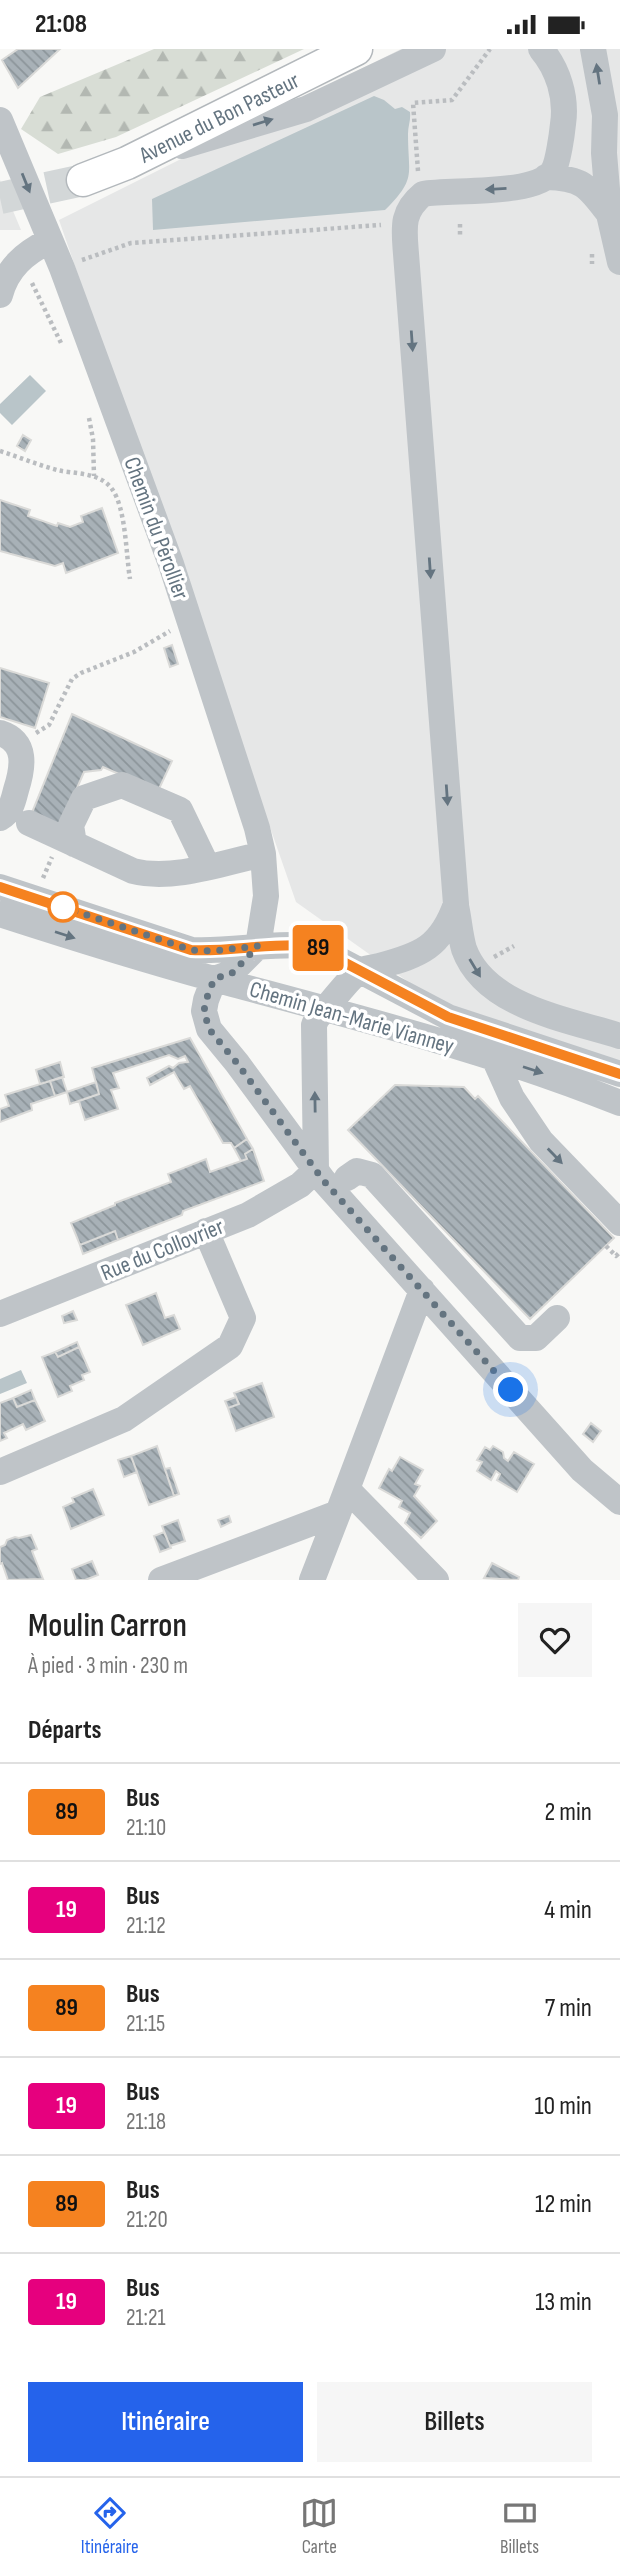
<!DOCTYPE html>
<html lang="fr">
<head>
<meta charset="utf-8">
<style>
	body { margin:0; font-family:"Sofia Sans Condensed",sans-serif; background:#f6f6f6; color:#222; height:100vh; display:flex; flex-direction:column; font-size:26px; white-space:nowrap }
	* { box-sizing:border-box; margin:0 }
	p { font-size:23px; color:#767676 }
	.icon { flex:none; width:38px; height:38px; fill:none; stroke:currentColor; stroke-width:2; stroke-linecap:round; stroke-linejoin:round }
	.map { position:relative; height:1531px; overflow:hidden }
	.panel { display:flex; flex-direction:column; background:#fff; flex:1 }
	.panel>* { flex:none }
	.badge { padding:0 14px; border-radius:5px; font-size:24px; line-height:46px }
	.you { position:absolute; width:35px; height:35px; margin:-18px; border:5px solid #fff; border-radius:50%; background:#1a73e8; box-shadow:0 0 0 10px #1a73e833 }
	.map>.badge { position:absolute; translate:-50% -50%; box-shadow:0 0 0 4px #fff }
	h2 { padding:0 28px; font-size:26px; line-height:63px }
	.round { display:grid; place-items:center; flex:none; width:74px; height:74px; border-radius:0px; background:#f6f6f6 }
	.summary { display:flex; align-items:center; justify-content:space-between; height:119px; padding:0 28px }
	h1 { font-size:33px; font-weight:600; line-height:52px }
	.button { display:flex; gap:14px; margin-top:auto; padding:14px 28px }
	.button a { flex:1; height:80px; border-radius:0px; background:#2563eb; color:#fff; font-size:28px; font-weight:600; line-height:80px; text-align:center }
	.button a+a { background:#f6f6f6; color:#222 }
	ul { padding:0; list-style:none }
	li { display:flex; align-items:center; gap:21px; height:98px; padding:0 28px; border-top:2px solid #e0e0e0 }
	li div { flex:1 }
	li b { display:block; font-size:26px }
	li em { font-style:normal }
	li .badge { min-width:77px; font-weight:700; text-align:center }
	.status { display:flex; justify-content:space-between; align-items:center; height:49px; padding:0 35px; background:#fff; direction:ltr }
	.status svg { height:19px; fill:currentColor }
	.dock { display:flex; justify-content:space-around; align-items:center; height:98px; border-top:2px solid #e0e0e0; background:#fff; font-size:19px; color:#767676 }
	.dock a { display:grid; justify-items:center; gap:4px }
	.dock .on { color:#2563eb }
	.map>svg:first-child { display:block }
	.built { fill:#e6e7e7 }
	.forest { fill:url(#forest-firs) }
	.water { fill:#b9c5c9 }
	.building { fill:url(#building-back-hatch); stroke:#dadad8; stroke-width:2 }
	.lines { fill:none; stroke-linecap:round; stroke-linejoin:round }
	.major-tunnel { stroke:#d3d7d8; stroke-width:32; stroke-dasharray:32 16; stroke-linecap:butt }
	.major-casing { stroke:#b3b8bc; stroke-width:35 }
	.path { stroke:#babdc0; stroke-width:4.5; stroke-dasharray:3.5 3.5; stroke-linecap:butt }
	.minor { stroke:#bfc4c8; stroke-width:26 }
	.major { stroke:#fff; stroke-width:32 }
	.oneway { fill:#647480 }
	.line-casing { stroke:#fff; stroke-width:16 }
	.line { stroke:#f58220; stroke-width:10 }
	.walk { stroke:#647480; stroke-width:7; stroke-dasharray:0 12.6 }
	.stop-dot { fill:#fff; stroke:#f58220; stroke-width:3.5 }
	.labels { text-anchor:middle; stroke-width:7; stroke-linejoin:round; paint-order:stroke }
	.street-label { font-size:23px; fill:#647480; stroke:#fff }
</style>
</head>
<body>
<div class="status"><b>21:08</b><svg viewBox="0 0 49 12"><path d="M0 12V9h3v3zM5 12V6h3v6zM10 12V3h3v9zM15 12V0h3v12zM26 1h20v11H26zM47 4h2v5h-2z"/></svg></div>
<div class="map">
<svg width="620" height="1531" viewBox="0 0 620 1531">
	<defs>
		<pattern id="forest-firs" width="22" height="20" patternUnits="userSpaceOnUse" patternTransform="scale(1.75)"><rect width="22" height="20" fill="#d8ddd5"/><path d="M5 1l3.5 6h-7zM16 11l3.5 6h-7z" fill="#b3b8b2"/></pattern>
		<pattern id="building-back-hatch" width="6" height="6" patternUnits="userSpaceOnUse" patternTransform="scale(1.75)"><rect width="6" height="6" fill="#a8b1b7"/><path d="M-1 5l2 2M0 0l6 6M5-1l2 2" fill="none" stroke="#8c959a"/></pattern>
	</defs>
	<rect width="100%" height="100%" fill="#f8f8f6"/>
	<path class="built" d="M401,0H620V1019L431,949L296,853L59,171Z
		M0,131L21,181H0Z"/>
	<path class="forest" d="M154,0H304L116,88L58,105L21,80L40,48Z"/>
	<path class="water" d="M374,47L384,51L395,60L402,58L410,63C411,71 408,77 408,85C408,126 417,129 385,161L153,181L152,150Z
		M30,326L46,342L12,376L0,364V355Z
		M21,1321L27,1334L0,1345V1330Z"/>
	<path class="building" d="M18,0H60L18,39L2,11Z
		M23,386L31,391L25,402L17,397Z
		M0,451L30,461L28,467L57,477L58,474L70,478L83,473L81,467L102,459L118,504L66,524L63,514L55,517L0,502Z
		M172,596L178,615L170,618L164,599Z
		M0,619L49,634L35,679L0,668Z
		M72,665L172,712L158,742L103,718L101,721L84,723L60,778L31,766Z
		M190,989L247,1090L234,1099L231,1094H223L190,1037L184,1040L174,1023L150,1036L147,1029L169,1017L173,1019L179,1014L188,1013L185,1007L178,1010L169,1006L113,1024L119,1039L111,1041L118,1060L85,1071L79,1052L99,1045L92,1019Z
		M60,1013L64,1028L40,1035L36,1021Z
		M62,1028L67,1043L55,1047L50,1032Z
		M50,1032L55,1047L31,1055L32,1061L0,1073V1060L9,1057L5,1046Z
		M96,1033L99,1045L70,1055L67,1043Z
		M395,1036L464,1038L475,1050L478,1047L614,1189L530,1270L348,1081Z
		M247,1090L253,1100L245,1105L247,1110L241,1112L234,1099Z
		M253,1100L264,1132L183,1162L182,1166L118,1191L115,1182L80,1196L71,1174L115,1156V1154L171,1133L168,1125L206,1110L210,1123L247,1110L245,1105Z
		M115,1182L118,1191L83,1205L80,1196Z
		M156,1244L165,1269L174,1266L180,1280L143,1296L126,1256Z
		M73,1262L77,1271L64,1274L62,1267Z
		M77,1293L79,1298L58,1308L55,1303Z
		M79,1298L90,1323L82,1326L84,1331L70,1337L72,1342L58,1348L42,1308L55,1303L58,1308Z
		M262,1334L274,1368L236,1382L228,1359L239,1355L234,1344Z
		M31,1341L35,1351L17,1358L13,1349Z
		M236,1348L239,1355L228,1359L225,1352Z
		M13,1349L17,1358L35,1351L45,1372L26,1381L23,1375L4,1384L7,1389L0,1392V1354Z
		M591,1374L601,1382L593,1393L583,1385Z
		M157,1397L174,1447L149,1456L131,1407Z
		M493,1397L503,1403L504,1409L508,1412L514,1403L534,1415L517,1443L497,1431L500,1425L496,1422L491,1431L477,1422L482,1413L477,1411L485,1398L490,1401Z
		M131,1407L137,1423L124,1428L118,1411Z
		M400,1408L423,1421L415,1435L420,1437L414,1447L437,1472L421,1489L405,1474L410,1464L399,1458L402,1452L379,1439L389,1420L392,1422Z
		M170,1419L179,1445L174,1447L165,1420Z
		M93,1440L104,1466L71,1480L63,1458L74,1453L72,1449Z
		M229,1467L231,1473L221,1478L218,1471Z
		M178,1471L185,1492L170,1497L162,1477Z
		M164,1483L171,1499L160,1503L154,1487Z
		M31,1486L37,1500L32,1502L43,1530L8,1531L2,1514L0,1515V1498L5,1496L7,1491L15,1488L19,1489Z
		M92,1512L98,1526L85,1531H76L72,1520Z
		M492,1514L519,1528L518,1531L484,1529Z"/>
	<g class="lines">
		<path class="major-tunnel" d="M0,149L83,131"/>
		<g class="major-casing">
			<g id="major">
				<path id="s1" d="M83,131L127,114L356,0"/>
			</g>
		</g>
		<path class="path" d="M418,122L413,54L452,51L490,0
			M460,175V187
			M592,205V215
			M82,211L131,194L381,176
			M32,234L62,296
			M89,369L93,390L94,427
			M0,402C19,408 38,416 57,421C74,425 100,423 112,440C126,459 126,506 130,530
			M36,684L49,676L72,630L81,624L134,603L170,582
			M43,829L52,808
			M494,908L514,897
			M606,1197L616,1207L620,1203"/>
		<path class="minor" d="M593,0L605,66L604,104L609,165L620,213
			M0,71L62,219L171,515L257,779L263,805L266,847L258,897
			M182,97L306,60L433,0
			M546,128C583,129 588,137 609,165
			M0,246C7,219 25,204 49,192
			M0,684C28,693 23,719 16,741C13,753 11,763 0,769
			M29,774L133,822C173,832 222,814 263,805
			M74,795L71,776L84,749L122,736L180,761L207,817
			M0,838L192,901C232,903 272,893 313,897L448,968L620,1025
			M456,857C459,870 460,886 464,900C485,958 567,970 620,987
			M0,865C71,888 142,910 214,930C351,967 488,1001 620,1054
			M258,897L231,924L214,930L206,951L204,962L209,980L237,1014L323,1131L582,1421L620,1453
			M494,1009L512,1049L541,1092L620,1174
			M316,1121L314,976L317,969C331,955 343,936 358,923C363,919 372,919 379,917C421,906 441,898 456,855L406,205C404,179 401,163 423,145C452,140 536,147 553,122C558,114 562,85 563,75C567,48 558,20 541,0
			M347,1129L357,1122L372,1126L520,1289H536L557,1269
			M0,1265L248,1166L300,1136L316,1121
			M0,1423L124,1370L230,1297L243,1269L206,1182
			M348,1441L436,1531
			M161,1531L338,1464L422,1241
			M312,1531L338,1464"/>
		<use href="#major" class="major"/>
	</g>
	<defs><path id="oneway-solid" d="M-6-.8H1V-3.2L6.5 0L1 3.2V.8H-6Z" transform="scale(1.75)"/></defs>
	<g class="oneway">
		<use href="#oneway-solid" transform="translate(598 25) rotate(-99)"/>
		<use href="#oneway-solid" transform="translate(263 73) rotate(-17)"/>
		<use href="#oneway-solid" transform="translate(26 134) rotate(68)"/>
		<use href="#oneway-solid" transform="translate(496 140) rotate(177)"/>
		<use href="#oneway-solid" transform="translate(412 292) rotate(86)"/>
		<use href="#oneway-solid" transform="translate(430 519) rotate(86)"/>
		<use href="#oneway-solid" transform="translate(447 746) rotate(86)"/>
		<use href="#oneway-solid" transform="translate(65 886) rotate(18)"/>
		<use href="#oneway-solid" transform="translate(475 919) rotate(59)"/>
		<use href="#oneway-solid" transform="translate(533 1021) rotate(18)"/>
		<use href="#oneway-solid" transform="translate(315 1053) rotate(-91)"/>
		<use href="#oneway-solid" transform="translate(555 1107) rotate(46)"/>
	</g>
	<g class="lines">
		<g class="line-casing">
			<path id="line" d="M0,838L191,901C232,903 272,893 313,897L448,968L620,1025"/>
		</g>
		<use href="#line" class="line"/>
		<path class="walk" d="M63,858L191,901L213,902L258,897L232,924L214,930L206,951L204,962L209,980L237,1014L323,1131L511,1341"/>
	</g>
	<circle class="stop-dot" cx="63" cy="858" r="14"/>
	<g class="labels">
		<g class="street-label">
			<text dy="8" stroke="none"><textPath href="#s1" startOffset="150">Avenue du Bon Pasteur</textPath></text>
			<text transform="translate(157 479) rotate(70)" y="8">Chemin du Pérollier</text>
			<text transform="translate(352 968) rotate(16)" y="8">Chemin Jean-Marie Vianney</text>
			<text transform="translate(162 1200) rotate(-22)" y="8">Rue du Collovrier</text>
		</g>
	</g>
</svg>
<div class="you" style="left:511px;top:1341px"></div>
<b class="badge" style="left:318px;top:899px;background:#f58220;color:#111">89</b>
</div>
<section class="panel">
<div class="summary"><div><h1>Moulin Carron</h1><p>À pied · 3 min · 230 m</p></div><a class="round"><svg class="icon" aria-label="heart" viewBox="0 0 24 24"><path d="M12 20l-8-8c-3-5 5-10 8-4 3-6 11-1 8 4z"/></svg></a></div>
<h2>Départs</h2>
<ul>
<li><span class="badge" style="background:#f58220;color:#111">89</span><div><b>Bus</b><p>21:10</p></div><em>2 min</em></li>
<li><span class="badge" style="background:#e6007e;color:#fff">19</span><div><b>Bus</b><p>21:12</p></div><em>4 min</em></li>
<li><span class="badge" style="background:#f58220;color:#111">89</span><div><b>Bus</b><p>21:15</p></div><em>7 min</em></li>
<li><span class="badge" style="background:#e6007e;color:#fff">19</span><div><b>Bus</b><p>21:18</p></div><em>10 min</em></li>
<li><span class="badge" style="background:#f58220;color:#111">89</span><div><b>Bus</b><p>21:20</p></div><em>12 min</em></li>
<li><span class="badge" style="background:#e6007e;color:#fff">19</span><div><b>Bus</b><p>21:21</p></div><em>13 min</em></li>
</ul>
<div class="button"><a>Itinéraire</a><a>Billets</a></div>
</section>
<nav class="dock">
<a class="on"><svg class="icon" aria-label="directions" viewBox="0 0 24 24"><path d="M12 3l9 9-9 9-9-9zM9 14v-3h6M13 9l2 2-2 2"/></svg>Itinéraire</a>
<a><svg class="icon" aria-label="map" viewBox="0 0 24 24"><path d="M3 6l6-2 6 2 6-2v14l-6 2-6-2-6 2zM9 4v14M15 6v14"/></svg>Carte</a>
<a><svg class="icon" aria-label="tickets" viewBox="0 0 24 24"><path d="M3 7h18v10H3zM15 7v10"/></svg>Billets</a>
</nav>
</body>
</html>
